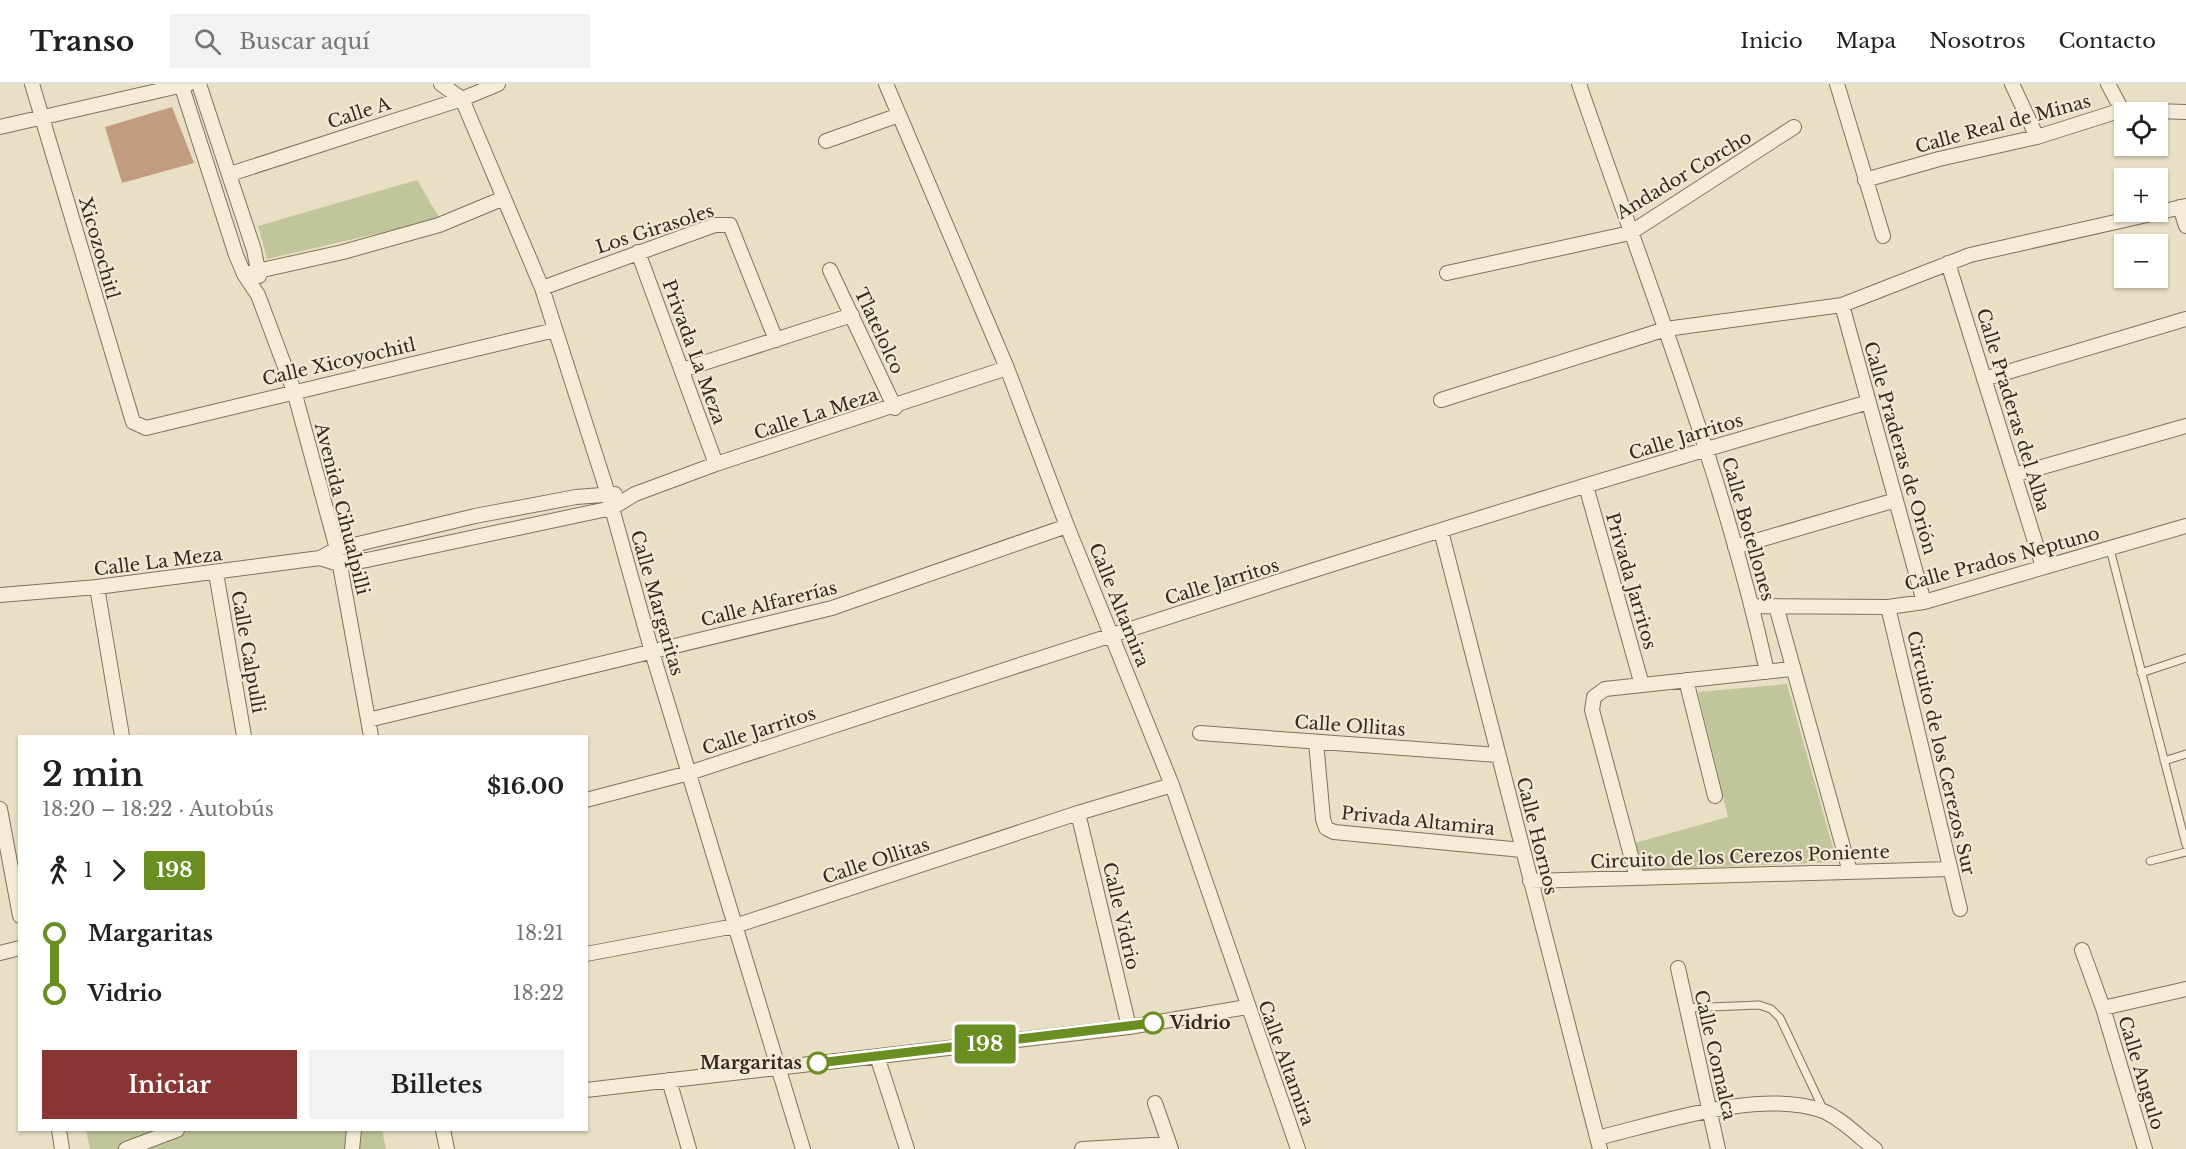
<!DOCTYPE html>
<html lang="es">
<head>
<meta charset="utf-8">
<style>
	body { margin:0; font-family:"Libre Baskerville",serif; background:#f2f2f2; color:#202124; height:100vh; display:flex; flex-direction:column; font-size:22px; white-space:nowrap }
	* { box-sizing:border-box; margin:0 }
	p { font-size:20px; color:#757577 }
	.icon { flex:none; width:33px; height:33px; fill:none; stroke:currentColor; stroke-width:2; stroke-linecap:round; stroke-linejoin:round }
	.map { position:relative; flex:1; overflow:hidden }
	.drawer { position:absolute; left:18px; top:651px; width:570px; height:396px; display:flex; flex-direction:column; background:#fff; border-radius:0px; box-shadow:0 2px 4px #0004 }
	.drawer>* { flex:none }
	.badge { padding:0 12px; border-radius:4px; font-size:21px; line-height:39px }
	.fabs { position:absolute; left:2114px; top:18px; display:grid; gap:12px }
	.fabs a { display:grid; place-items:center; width:54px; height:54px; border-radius:0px; background:#fff; box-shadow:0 2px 4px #0004; font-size:30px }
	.map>.badge { position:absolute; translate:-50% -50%; box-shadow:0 0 0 3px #fff }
	.legs { display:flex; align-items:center; gap:9px; height:66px; padding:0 24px; font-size:20px }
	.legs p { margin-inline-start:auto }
	.headline { display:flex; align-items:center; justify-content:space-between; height:102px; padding:0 24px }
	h1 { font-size:33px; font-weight:600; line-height:45px }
	.button { display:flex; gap:12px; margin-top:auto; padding:12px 24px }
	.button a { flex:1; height:69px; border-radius:0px; background:#893534; color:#fff; font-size:24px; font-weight:600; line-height:69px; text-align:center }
	.button a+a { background:#f2f2f2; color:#202124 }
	ul { padding:0 24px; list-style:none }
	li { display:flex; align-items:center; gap:21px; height:60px; font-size:22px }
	li i { display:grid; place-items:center; width:9px; height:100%; margin:0 8px; background:currentColor }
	li i::after { content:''; width:15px; height:15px; margin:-8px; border:4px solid; border-radius:50%; background:#fff }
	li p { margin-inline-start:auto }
	li:first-child i { background:linear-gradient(#0000 50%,currentColor 0) }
	li:last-child i { background:linear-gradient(currentColor 50%,#0000 0) }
	header { display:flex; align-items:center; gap:36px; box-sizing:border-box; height:84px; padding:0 30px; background:#fff; border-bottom:2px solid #e0e0e0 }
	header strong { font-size:28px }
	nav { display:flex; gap:33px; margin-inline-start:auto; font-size:21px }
	.search { width:420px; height:54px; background:#f2f2f2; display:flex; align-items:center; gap:15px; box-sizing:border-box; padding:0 21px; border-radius:0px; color:#757577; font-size:22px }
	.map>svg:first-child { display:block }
	.green { fill:#c0c59a }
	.building { fill:#c29c7f }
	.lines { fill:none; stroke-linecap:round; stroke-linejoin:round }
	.lane-casing { stroke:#81715d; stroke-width:9 }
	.street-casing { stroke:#81715d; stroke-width:16 }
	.lane { stroke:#f4ecd7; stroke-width:7 }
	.street { stroke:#f4ecd7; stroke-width:14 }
	.line-1-casing { stroke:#fff; stroke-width:14 }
	.line-1 { stroke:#6b8e23; stroke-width:9 }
	.stop-1-dot { fill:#fff; stroke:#6b8e23; stroke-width:3 }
	.labels { text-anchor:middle; stroke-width:4.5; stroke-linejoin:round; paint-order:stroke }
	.street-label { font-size:18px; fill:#33291f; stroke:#f1e9d4 }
	.stop-label { font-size:18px; font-weight:bold; fill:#33291f; stroke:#f1e9d4; text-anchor:start }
</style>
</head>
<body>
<header>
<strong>Transo</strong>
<div class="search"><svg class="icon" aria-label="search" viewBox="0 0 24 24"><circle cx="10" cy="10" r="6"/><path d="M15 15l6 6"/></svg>Buscar aquí</div>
<nav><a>Inicio</a><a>Mapa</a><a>Nosotros</a><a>Contacto</a></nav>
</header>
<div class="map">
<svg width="2186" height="1065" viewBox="0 0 2186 1065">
	<rect width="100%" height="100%" fill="#e9dfc5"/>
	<path class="green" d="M417,96L440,135L267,175L258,142Z
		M1787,600L1837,778L1644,786L1635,759L1728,733L1698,608Z
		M86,1046H382L386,1065H90Z"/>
	<path class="building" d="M172,23L194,79L122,99L105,43Z"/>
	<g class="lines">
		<g class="lane-casing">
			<path id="lane" d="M2110,465L2186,761
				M2141,589L2186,574
				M2164,677L2186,670
				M2150,777L2186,768
				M1686,924L1759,921L1771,925L1780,934L1824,1027"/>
		</g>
		<g class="street-casing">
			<path id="street" d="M32,0L133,338L146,344L555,246
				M181,0L236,171L244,190L258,211L294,307L337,465L371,652
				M199,0L254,166L259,192
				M441,0L462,15L542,204L608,410L652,568L803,1065
				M886,0L1007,284L1067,442L1172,701L1298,1065
				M1579,0C1646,195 1723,387 1767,588
				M1837,0L1883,152
				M2012,0L2037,53
				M2108,0L2122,26
				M0,43L188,0
				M826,57L899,31
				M230,90L462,15L498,0
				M1865,96L1939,75L2037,53L2122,26L2186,28
				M2180,123L2186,142
				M638,168L716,380
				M1948,179L2043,483
				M830,186L895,324
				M1447,189L1630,149L1794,43
				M244,190L343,168L439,141L504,114
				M542,204L715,141H730L776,256
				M1842,221L1924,518
				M682,286L852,231
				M1984,295L2186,235
				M1441,316L1666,245L1842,221L1970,171L2186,122
				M2014,391L2186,342
				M1586,402L1642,601
				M1441,447L1600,1065
				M1735,463L1896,416
				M320,474L339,480L367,476L612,424L635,410L716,380L1007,284
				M216,489L244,652
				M97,503L122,652
				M0,511L97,503L320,474L337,465L475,432L576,413L615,410
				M1753,522L1888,523L1924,518L2186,442
				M1776,522L1850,788
				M1888,523L1960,825
				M1686,596L1715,712
				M368,636L832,524L1067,442
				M1200,649L1498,671
				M1316,658L1323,735L1326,744L1334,748L1522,766
				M586,716L689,689C1081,561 1472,431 1869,318
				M0,725L20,832
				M1078,729L1129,943
				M1637,794L1592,626L1594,613L1605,605L1791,585
				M1530,797L1950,785
				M2082,866L2103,924L2145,1065
				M0,869L20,864
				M586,870L735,842L1078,729L1172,701
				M1678,884L1718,1065
				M2103,924L2186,905
				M877,972L907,1065
				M669,996L689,1065
				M586,1006L1129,943L1247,923
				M1155,1019L1171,1065
				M59,1046L62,1065
				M443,1046L447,1065
				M1597,1054C1660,1039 1761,1004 1823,1027C1841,1034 1859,1053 1875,1065
				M126,1065L177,1046
				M352,1065L354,1046
				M1082,1065L1169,1060"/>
		</g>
		<use href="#lane" class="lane"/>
		<use href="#street" class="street"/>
	</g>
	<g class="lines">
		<g class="line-1-casing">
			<path id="line-1" d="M818,979L1153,939"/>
		</g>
		<use href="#line-1" class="line-1"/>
	</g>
	<g class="stop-1-dot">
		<circle cx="1153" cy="939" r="10"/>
		<circle cx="818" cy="979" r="10"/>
	</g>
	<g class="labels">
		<g class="street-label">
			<text transform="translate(359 29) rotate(-18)" y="6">Calle A</text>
			<text transform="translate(2003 40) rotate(-15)" y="6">Calle Real de Minas</text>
			<text transform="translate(1684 91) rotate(-31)" y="6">Andador Corcho</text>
			<text transform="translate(655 145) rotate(-18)" y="6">Los Girasoles</text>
			<text transform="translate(99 164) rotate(74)" y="6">Xicozochitl</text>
			<text transform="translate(879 247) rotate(65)" y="6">Tlatelolco</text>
			<text transform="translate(694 268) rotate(70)" y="6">Privada La Meza</text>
			<text transform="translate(339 278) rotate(-13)" y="6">Calle Xicoyochitl</text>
			<text transform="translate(2013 326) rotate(73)" y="6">Calle Praderas del Alba</text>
			<text transform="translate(816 330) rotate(-18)" y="6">Calle La Meza</text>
			<text transform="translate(1686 353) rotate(-17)" y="6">Calle Jarritos</text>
			<text transform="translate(1900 364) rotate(74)" y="6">Calle Praderas de Orión</text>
			<text transform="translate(342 425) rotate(76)" y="6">Avenida Cihualpilli</text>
			<text transform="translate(1748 445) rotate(74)" y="6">Calle Botellones</text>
			<text transform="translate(2002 475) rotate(-15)" y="6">Calle Prados Neptuno</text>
			<text transform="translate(158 478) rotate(-7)" y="6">Calle La Meza</text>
			<text transform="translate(1631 497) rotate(74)" y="6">Privada Jarritos</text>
			<text transform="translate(1222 498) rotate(-17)" y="6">Calle Jarritos</text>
			<text transform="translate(657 519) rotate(74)" y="6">Calle Margaritas</text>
			<text transform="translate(769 520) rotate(-14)" y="6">Calle Alfarerías</text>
			<text transform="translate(1119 521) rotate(68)" y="6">Calle Altamira</text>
			<text transform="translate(248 568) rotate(80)" y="6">Calle Calpulli</text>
			<text transform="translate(1350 642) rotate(4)" y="6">Calle Ollitas</text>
			<text transform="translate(759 647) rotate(-18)" y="6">Calle Jarritos</text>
			<text transform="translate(1941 669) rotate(77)" y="6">Circuito de los Cerezos Sur</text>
			<text transform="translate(1418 737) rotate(6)" y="6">Privada Altamira</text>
			<text transform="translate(1537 752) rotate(76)" y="6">Calle Hornos</text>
			<text transform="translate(1740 773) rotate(-2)" y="6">Circuito de los Cerezos Poniente</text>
			<text transform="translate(876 777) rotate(-18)" y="6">Calle Ollitas</text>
			<text transform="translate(1121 832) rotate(77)" y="6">Calle Vidrio</text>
			<text transform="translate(1715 971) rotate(77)" y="6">Calle Comalca</text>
			<text transform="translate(1286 979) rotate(70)" y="6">Calle Altamira</text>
			<text transform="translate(2141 989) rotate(73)" y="6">Calle Angulo</text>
		</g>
		<g class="stop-label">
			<text x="1170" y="945">Vidrio</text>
			<text x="802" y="985" text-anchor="end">Margaritas</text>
		</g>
	</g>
</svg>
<div class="fabs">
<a><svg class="icon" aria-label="locate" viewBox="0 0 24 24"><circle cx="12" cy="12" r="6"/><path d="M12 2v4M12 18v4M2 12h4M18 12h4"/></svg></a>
<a>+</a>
<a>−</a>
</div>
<b class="badge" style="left:985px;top:960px;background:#6b8e23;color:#fff">198</b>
<section class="drawer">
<div class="headline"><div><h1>2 min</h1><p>18:20 – 18:22 · Autobús</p></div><b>$16.00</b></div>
<div class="legs"><svg class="icon" aria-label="walk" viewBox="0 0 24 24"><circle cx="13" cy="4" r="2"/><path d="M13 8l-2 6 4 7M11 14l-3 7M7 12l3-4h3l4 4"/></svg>1<svg class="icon" aria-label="forward" viewBox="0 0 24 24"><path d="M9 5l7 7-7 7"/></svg><b class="badge" style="background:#6b8e23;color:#fff">198</b></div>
<ul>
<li><i style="color:#6b8e23"></i><b>Margaritas</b><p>18:21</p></li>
<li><i style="color:#6b8e23"></i><b>Vidrio</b><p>18:22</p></li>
</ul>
<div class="button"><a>Iniciar</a><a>Billetes</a></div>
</section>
</div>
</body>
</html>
